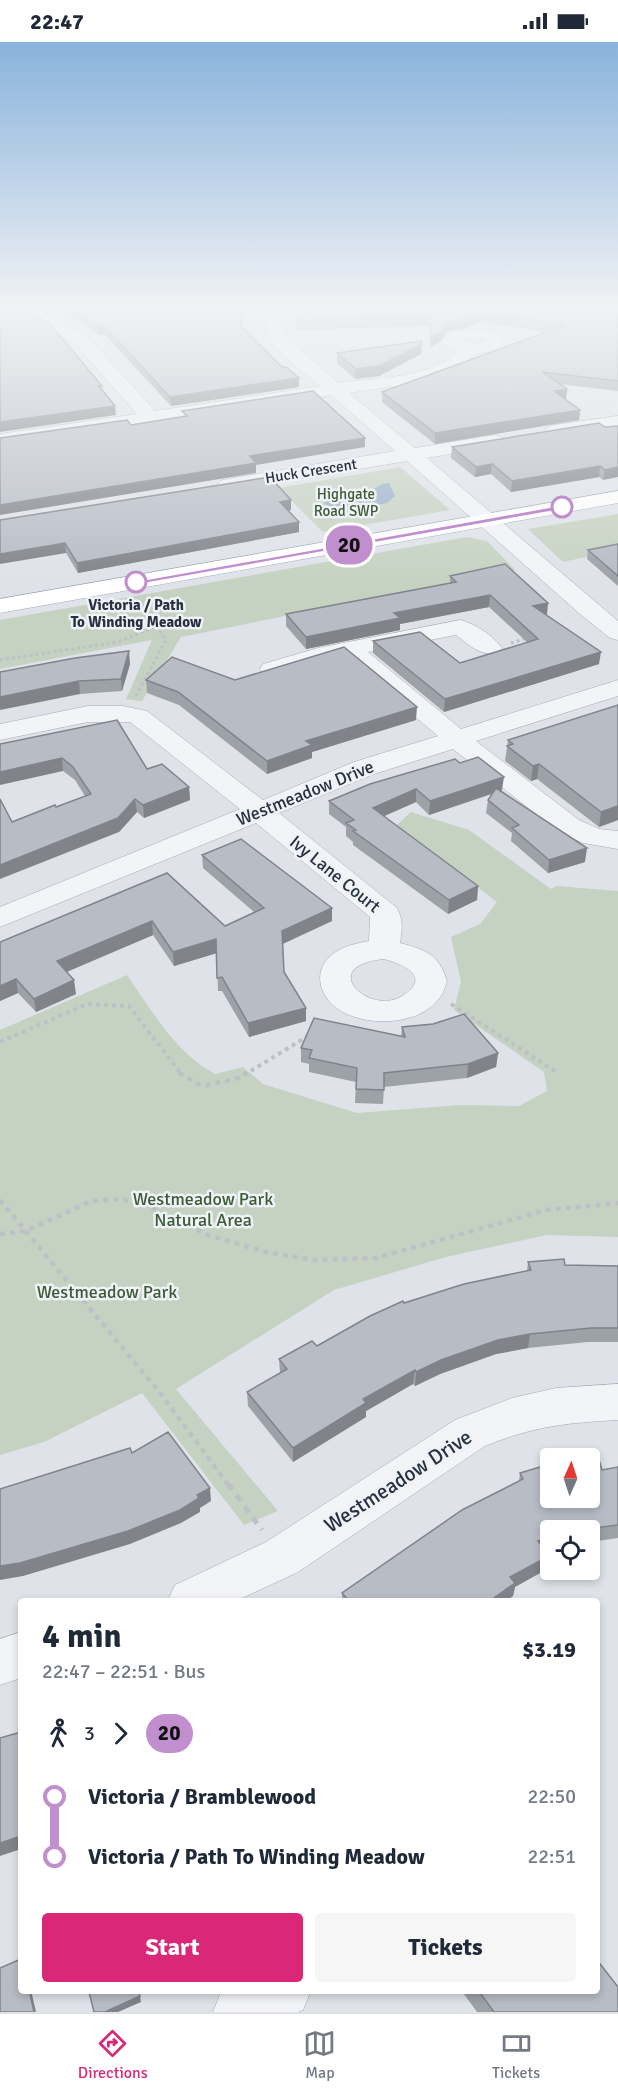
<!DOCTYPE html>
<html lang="en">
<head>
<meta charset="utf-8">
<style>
	body { margin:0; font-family:Signika,sans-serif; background:#f6f6f7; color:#1f2937; height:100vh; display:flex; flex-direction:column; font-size:22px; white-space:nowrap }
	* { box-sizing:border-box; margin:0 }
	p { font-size:20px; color:#747a83 }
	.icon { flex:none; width:33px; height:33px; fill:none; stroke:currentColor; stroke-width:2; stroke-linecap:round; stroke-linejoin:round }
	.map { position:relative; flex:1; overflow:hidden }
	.drawer { position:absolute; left:18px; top:1556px; width:582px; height:396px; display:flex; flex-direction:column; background:#fff; border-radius:6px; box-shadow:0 3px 9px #0003 }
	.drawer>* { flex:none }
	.badge { padding:0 12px; border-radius:20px; font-size:21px; line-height:39px }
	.needle { width:39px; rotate:3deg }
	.tools { position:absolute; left:540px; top:1406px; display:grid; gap:12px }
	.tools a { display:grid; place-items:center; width:60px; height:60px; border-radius:6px; background:#fff; box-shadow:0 3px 9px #0003; font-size:30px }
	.map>.badge { position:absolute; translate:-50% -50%; box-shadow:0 0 0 3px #fff }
	.legs { display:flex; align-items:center; gap:9px; height:66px; padding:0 24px; font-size:20px }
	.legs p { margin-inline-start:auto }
	.headline { display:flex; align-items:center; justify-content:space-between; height:102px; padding:0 24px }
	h1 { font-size:33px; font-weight:800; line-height:45px }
	.action { display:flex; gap:12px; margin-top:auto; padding:12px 24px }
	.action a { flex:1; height:69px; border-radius:6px; background:#db2777; color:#fff; font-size:24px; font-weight:800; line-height:69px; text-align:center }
	.action a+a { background:#f6f6f7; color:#1f2937 }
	ul { padding:0 24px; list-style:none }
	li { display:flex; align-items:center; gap:21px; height:60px; font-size:22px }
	li i { display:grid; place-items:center; width:9px; height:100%; margin:0 8px; background:currentColor }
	li i::after { content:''; width:15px; height:15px; margin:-8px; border:4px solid; border-radius:50%; background:#fff }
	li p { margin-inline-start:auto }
	li:first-child i { background:linear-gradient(#0000 50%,currentColor 0) }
	li:last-child i { background:linear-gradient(currentColor 50%,#0000 0) }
	.status { display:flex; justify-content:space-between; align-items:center; height:42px; padding:0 30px; background:#fff; direction:ltr }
	.status svg { height:16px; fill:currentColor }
	.tabs { display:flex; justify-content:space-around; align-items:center; height:84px; border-top:2px solid #e0e1e3; background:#fff; font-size:16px; color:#747a83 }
	.tabs a { display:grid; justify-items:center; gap:3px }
	.tabs .on { color:#db2777 }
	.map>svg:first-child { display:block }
	.green { fill:#c5d2c1 }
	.water { fill:#9ab1c9 }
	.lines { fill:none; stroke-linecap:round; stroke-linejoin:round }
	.minor-casing { stroke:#a4aab3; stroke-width:1 }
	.major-casing { stroke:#9fa8b4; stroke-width:1 }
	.path-far3 { stroke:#bdc1c7; stroke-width:3; stroke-dasharray:3 3; stroke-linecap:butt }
	.path-far2 { stroke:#bdc1c7; stroke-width:4; stroke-dasharray:4 4; stroke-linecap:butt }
	.path-far1 { stroke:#bdc1c7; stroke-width:4.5; stroke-dasharray:5 5; stroke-linecap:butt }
	.path { stroke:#bdc1c7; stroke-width:5; stroke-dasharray:7 7; stroke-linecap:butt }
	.minor { fill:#f2f4f7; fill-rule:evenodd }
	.major { fill:#fff; fill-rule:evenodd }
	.wall { fill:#9da2a9 }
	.shaded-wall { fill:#80848a }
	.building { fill:#b7bcc5; stroke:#80848a; stroke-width:1.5 }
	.line-1 { fill:#c18fce; stroke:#fff; stroke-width:1.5 }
	.stop-1-dot { fill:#fff; stroke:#c18fce; stroke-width:3 }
	.labels { text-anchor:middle; stroke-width:5; stroke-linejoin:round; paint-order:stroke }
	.far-street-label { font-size:15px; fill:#283140; stroke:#eff2f6 }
	.far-park-label { font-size:15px; fill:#3d5b36; stroke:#eff2f6 }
	.far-stop-label { font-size:15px; font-weight:bold; fill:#283140; stroke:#eff2f6 }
	.street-label { font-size:18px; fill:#283140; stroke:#eff2f6 }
	.park-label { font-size:18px; fill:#3d5b36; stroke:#eff2f6 }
	.near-street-label { font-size:21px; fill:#283140; stroke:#eff2f6 }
</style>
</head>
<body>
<div class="status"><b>22:47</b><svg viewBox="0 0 49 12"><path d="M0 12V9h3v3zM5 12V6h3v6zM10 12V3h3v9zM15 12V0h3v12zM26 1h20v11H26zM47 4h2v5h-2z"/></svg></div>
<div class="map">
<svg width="618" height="1970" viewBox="0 0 618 1970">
	<rect width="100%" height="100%" fill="#dfe3e9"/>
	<path class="green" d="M400,425L450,468L323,490L279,446Z
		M618,472V508L563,520L528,487Z
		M467,495L487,499L515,528L181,595L142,659L126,657L152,598L0,627V578Z
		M411,770L469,788L551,847L557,844L618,849V1195L547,1193L446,1215L334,1248L176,1347L278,1469L244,1483L142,1351L44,1400L0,1413V988L127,933C151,968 177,1012 215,1032L243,1025L263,1042L357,1071L460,1063L519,1064L547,1049L544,1030L454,968L461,940L451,895L480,882L497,860L397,783Z"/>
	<path class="water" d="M389,441L395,454L387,461L343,469L324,462L326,455L371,449L382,442Z"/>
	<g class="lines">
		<g class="minor-casing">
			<path id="minor" d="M0,266L41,268L89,296L155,369L320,344C300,326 251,297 272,266H288L282,281L286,295L339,341C377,336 429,336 459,310L450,307L443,300L447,291C467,287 492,281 505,300C498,310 487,309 476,312C471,314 460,326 450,330C419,343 383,345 349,351L415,406L495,393L502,395L505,399L502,403L427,416L618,579V598L610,596L580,572L407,419L227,449L220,447L217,443L220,439L227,437L395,409L331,353L0,404V392L137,372L77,304L31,276L0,275ZM470,296L486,298L487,299L474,302L460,298Z
				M618,374V386L555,395L548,393L545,389L548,385L555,383Z
				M460,578C474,581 494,594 502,606L499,611C481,615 469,603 456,593L368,610L461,687L618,638V654L476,699L579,778L599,787L618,789V807L583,801L559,790L453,707L374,732L279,771L396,865C404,877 402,888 400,901C426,908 439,912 447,939C445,946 443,953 437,959C415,985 361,985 335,965C315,948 314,921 339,908C348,903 359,901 369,899L370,875L256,781L0,885V865L240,767L130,680H88L0,698V682L88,664H123L147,669L263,758L354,720L438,694L344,615L272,634L263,632L260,627L263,622L318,606ZM384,917C402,922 432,934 404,953C371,976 314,924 384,917Z
				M618,1342V1378C566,1381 534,1384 485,1404L298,1530L238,1558H168L175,1543L266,1500L455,1378L512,1356L556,1346Z
				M21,1590V1636L0,1643V1597Z
				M224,1948H311L303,1968L298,1970H213L221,1950Z"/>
		</g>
		<g class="major-casing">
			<path id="major" d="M618,449V461L0,571V557Z"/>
		</g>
		<path class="path-far3" d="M511,601L527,596
			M0,618L118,600L157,584
			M136,654L166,598L140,560"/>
		<path class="path-far2" d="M451,962L558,1031
			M0,1000L87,962L129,964L182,1033
			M244,1033L308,994"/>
		<path class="path-far1" d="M179,1031L202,1044L239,1036L246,1031
			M0,1158L160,1351L229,1444
			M0,1192L26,1189L91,1159L120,1157L143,1162L208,1193L266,1210L313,1218L376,1216L546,1168L618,1161"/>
		<path class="path" d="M228,1442L262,1488"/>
		<use href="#minor" class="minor"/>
		<use href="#major" class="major"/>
	</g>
	<path class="wall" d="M56,266H245L242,285L299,345L171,364L104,292L100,293Z
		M306,266H618V349L559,342L567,347L566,357L580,368L579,378L435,402L382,360V350L547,290L479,280L469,285L447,289L441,299L431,305L429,284L296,288V279Z
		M337,311L421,312L379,334L355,337L337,321Z
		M618,384L603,438L599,435L511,450L491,432L475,435L451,416L452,405Z
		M288,468L299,480V490L78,531L66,511L0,478L291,468Z
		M618,502V544L587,517L588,508Z
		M450,534L547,573L599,622L444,670L373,611V599L460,621L528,601L489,565L400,582V588L306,607L286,584V572L450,541Z
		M130,622L122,649L80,652L0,630Z
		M146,638H235L416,678L312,710V716L267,732L179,663L147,651Z
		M618,663V778L599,785L537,737L531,739L505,719L508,698Z
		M0,702L147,727L189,745L190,758L144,776L137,770L119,790L12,780L56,765L85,754L75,738L63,729Z
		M460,721L502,748L501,749L585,820L548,831L511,799L512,791L486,771L488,758L492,752L429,773L416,760L384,774L478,844L477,858L448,872L353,803V800L346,794V785L329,772V759Z
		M202,813L332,866V879L283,902L284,930L306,979L249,995L222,949H218L217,911L174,924L153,893L67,930L76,952L36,970L18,951L0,959V900L167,831L225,884L254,870L203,826Z
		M402,985L498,1011L496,1025L467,1036L384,1045L383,1062L355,1061L356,1040L309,1030V1022L301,1020V1006L401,995Z
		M528,1220L565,1223L618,1224V1300H588L528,1306L496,1312L440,1332L415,1344L413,1342L366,1369V1375L293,1420L248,1364L247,1350L280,1331L279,1317L317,1304L404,1261L527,1229Z
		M618,1425V1496L591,1500L590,1497L550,1488V1508L546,1510L549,1514L547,1527L515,1545L513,1554L507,1558H342V1551L519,1439L520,1431L602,1428Z
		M461,1948H597L618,1970H477Z"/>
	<path class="shaded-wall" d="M243,266H245L241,292V284Z
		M480,271L479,280L469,285L447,289L441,299L431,305V295L447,280Z
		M104,284V292L100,293L99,285Z
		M422,302L421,312L379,334L355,337L356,327Z
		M299,336V345L171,364L170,355Z
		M567,347L566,357L553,359L554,349Z
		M115,364L116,373L0,390V380Z
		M580,368L579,378L435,402V391Z
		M365,396V405L256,423V431L0,473V463L250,414Z
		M492,422L491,432L475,435L476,425Z
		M600,424L599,435L511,450L512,439Z
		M618,425V435L603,438L605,428Z
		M291,458V468L280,470V460Z
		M299,480V490L78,531L77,521Z
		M65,501L66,511L0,522V512Z
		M490,553L489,565L400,582V588L306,607V595L394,571Z
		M548,561L547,573L533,564Z
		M129,609L130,622L122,649L121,637Z
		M601,610L599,622L444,670L445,657Z
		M79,639L80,652L0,668V655Z
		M417,665L416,678L312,710V716L267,732V719L306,699Z
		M62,716L63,729L0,743V730Z
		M539,722L537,737L531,739L533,724Z
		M504,735L502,748L429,773L430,759Z
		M189,745L190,758L144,776L143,763Z
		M416,747V760L373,779V766Z
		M135,757L137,770L119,790L0,837V823Z
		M618,764V778L599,785L601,770Z
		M587,806L585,820L548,831L549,818Z
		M478,844L477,858L448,872L449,858Z
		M332,866V879L282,902V889Z
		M152,879L153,893L59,933L57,919Z
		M216,897L217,911L174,924L173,910Z
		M16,937L18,951L0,959V944Z
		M74,938L76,952L36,970L34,957Z
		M306,966V979L249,995L248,981Z
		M498,1011L496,1025L467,1036L468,1022Z
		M530,1292L528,1306L496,1312L440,1332L415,1344L416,1330L441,1318L498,1298Z
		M415,1328L413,1342L366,1369V1375L293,1420V1406L363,1357Z
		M210,1446L211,1459L200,1466V1470L181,1481L130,1502L23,1534L0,1538V1524L197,1453Z
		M593,1483L590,1497V1488H577Z
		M550,1496V1508L536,1512L538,1499Z
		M549,1514L547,1527L515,1545L513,1554L507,1558H491L510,1535Z
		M21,1794V1807L0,1814V1801Z
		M29,1948H31L36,1970H34Z
		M140,1954L141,1960L118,1970H105Z"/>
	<path class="building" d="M69,266H243L241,284L282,325H286L299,336L170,355L104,284L99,285Z
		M306,266H618V339L542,330L567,347L554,349L580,368L435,391L382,350L566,283L480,271L469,276L447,280L441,290L431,295L429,274L296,279Z
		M0,268L29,270L51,283L102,344H99L115,364L0,380Z
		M421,299L422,302L379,324L356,327L337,311Z
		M313,349L365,396L250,414L256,421L0,463V396L127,378L131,383L187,374L182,369Z
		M599,381L605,385L618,384V425L605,428L600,424L512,439L492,422L476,425L452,405Z
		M270,435L291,458L280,460L299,480L77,521L65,501L0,512V478Z
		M618,502V534L588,508Z
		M505,522L548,561L533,564L601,610L445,657L373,599L420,590L460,621L538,597L490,553L394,571L400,576L306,595L286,572L456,540L450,534Z
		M344,605L417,665L306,699L312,703L267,719L178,650L146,638L172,615L235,638Z
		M129,609L121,637L79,639L0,655V630L75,616Z
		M618,663V764L601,770L539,722L533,724L507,704L513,702L508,698Z
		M117,678L147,727L162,722L189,745L143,763L135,757L118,776L0,823V757L12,780L55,763L56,765L91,752L73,725L62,716L0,730V702Z
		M478,715L504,735L430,759L416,747L373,766L478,844L449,858L353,789L356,788L346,781L354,778L329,759L370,742L455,717L460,721Z
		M496,746L587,806L549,818L512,786L519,783L488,758Z
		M241,797L332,866L282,889L284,930L306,966L248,981L222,935L217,936L216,897L173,910L152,879L57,919L74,938L34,957L16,937L0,944V900L167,831L225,884L264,866L202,813Z
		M464,972L498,1011L468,1022L384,1031V1048L356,1047L357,1026L309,1016L312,1008L301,1006L314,976L405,995L402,985L433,982Z
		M564,1217L565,1223L618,1224V1286H591L530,1292L498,1298L441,1318L416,1330L415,1328L363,1357L366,1361L293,1406L247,1350L287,1327L279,1317L312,1299L317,1304L370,1274L403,1259L404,1261L464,1242L531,1228L528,1220Z
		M168,1390L210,1446L197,1453L199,1456L180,1468L128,1489L20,1521L0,1524V1447L130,1406L132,1411Z
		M597,1411L602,1428L618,1425V1483L594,1486L593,1483L577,1488H550V1496L538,1499L549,1514L510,1535L515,1541L491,1558H348L342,1551L462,1468L523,1437L520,1431L550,1422V1455H590V1416H571L579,1414Z
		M21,1690V1794L0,1801V1696Z
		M21,1917V1948H29L34,1970H0V1926Z
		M597,1918L618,1945V1970H494L478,1948H597Z
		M91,1948H138L140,1954L105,1970H94L89,1950Z"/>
	<linearGradient id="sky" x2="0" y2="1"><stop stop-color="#89b3dc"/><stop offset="0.49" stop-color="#f1f2f5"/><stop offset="1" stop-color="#f1f2f5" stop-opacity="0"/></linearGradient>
	<rect width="618" height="542" fill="url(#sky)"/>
	<path class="line-1" d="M562,463L565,467L136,543L132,540Z"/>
	<g class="stop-1-dot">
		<circle cx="562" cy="465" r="10"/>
		<circle cx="136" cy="540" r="10"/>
	</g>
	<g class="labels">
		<g class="far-street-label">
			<text transform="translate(311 429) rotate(-9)" y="5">Huck Crescent</text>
		</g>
		<g class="far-park-label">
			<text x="346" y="457">Highgate<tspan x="346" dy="17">Road SWP</tspan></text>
		</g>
		<g class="far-stop-label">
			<text x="136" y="568">Victoria / Path<tspan x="136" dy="17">To Winding Meadow</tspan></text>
		</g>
		<g class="street-label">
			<text transform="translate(305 751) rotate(-22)" y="6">Westmeadow Drive</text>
			<text transform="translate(335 832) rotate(39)" y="6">Ivy Lane Court</text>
		</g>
		<g class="park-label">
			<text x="203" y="1163">Westmeadow Park<tspan x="203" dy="21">Natural Area</tspan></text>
			<text x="107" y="1256">Westmeadow Park</text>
		</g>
		<g class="near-street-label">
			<text transform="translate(398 1439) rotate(-33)" y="7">Westmeadow Drive</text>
		</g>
	</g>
</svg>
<div class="tools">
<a><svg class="needle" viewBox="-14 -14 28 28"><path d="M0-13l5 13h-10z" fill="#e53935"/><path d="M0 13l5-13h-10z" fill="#747a83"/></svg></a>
<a><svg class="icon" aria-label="locate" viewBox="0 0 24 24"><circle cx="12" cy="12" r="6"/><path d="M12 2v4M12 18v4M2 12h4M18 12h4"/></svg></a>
</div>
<b class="badge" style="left:349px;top:503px;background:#c18fce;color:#111">20</b>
<section class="drawer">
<div class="headline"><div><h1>4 min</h1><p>22:47 – 22:51 · Bus</p></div><b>$3.19</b></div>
<div class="legs"><svg class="icon" aria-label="walk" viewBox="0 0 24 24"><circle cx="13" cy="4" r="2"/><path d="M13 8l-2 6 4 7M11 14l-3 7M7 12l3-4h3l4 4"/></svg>3<svg class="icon" aria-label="forward" viewBox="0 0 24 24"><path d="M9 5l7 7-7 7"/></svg><b class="badge" style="background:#c18fce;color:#111">20</b></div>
<ul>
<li><i style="color:#c18fce"></i><b>Victoria / Bramblewood</b><p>22:50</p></li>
<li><i style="color:#c18fce"></i><b>Victoria / Path To Winding Meadow</b><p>22:51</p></li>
</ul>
<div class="action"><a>Start</a><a>Tickets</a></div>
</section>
</div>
<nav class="tabs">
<a class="on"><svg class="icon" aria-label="directions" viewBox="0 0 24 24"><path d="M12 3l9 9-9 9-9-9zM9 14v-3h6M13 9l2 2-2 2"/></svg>Directions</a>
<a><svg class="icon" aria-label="map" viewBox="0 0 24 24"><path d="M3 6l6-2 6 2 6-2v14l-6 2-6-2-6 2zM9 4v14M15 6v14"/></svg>Map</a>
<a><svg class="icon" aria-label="tickets" viewBox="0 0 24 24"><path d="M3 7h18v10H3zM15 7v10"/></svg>Tickets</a>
</nav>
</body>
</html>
